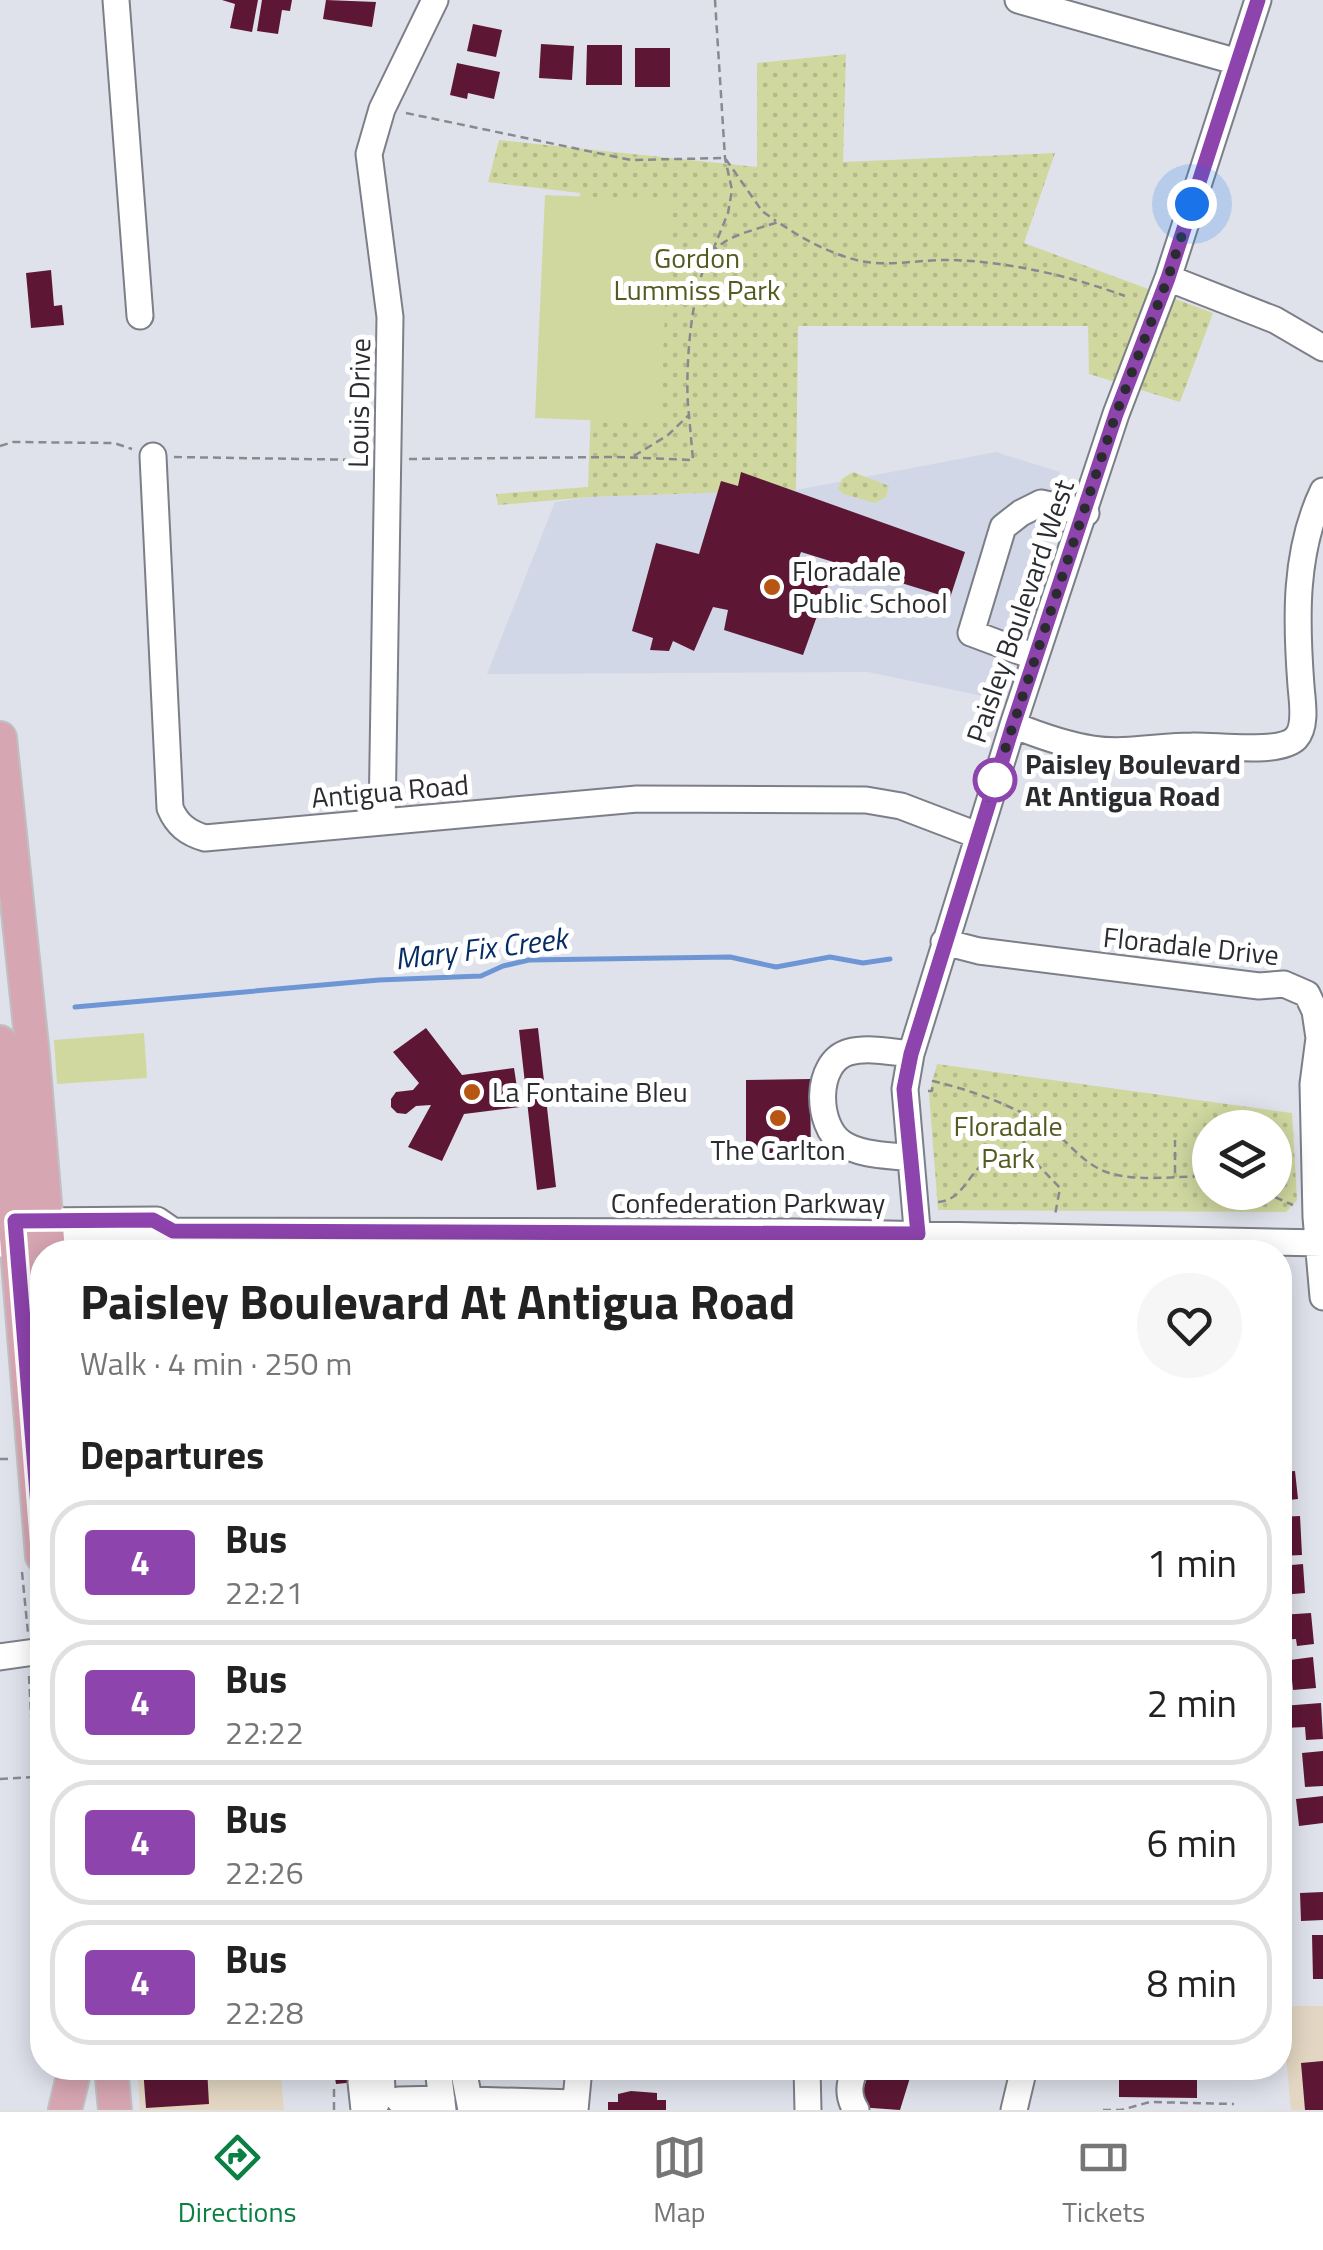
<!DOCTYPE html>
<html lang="en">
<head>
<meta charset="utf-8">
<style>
	body { margin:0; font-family:"Titillium Web",sans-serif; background:#f6f6f6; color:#222; height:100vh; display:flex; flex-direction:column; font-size:38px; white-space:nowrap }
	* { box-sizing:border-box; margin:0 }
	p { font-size:32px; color:#767676 }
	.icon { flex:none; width:55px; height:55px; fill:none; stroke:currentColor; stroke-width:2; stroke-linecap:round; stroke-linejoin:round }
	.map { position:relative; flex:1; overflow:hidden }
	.side { position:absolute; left:30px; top:1240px; width:1262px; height:840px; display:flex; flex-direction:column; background:#fff; border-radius:40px; box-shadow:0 5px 25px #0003 }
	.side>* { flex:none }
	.badge { padding:0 20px; border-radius:8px; font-size:35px; line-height:65px }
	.fabs { position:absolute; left:1192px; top:1110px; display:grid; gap:20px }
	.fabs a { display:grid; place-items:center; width:100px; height:100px; border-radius:50%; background:#fff; box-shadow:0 5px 25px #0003; font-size:50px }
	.you { position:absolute; width:50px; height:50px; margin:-25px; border:8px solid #fff; border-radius:50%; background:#1a73e8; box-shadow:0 0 0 15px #1a73e833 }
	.map>.badge { position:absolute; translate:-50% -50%; box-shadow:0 0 0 5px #fff }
	h2 { padding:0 50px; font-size:38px; line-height:90px }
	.round { display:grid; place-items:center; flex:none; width:105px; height:105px; border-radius:52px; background:#f6f6f6 }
	.overview { display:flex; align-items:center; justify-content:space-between; height:170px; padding:0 50px }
	h1 { font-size:48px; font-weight:700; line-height:75px }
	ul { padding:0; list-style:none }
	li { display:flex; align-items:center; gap:30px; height:125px; margin:0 20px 15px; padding:0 30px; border:5px solid #e0e0e0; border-radius:40px }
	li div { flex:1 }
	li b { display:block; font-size:38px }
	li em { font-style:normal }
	li .badge { min-width:110px; font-weight:700; text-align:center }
	.dock { display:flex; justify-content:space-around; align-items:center; height:140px; border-top:2px solid #e0e0e0; background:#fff; font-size:28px; color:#767676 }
	.dock a { display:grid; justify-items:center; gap:5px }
	.dock .active { color:#0b8043 }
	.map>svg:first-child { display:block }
	.commercial { fill:#e3d7c3 }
	.built { fill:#d1d7e6 }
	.grass { fill:url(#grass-dots); fill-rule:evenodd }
	.garden { fill:#d0d8a0 }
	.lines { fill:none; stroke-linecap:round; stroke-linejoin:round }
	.stream { stroke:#6e96d5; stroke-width:5 }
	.building { fill:#5d1735 }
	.minor-casing { stroke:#7c7f87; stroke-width:29 }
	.major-casing { stroke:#bfc0c1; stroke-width:36 }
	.path { stroke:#888a90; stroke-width:2.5; stroke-dasharray:8 5; stroke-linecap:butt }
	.minor { stroke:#fff; stroke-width:25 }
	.major { stroke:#d7a6b3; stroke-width:32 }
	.line-casing { stroke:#fff; stroke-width:22 }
	.line { stroke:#8e44ad; stroke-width:15 }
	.walk { stroke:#2a2c2f; stroke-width:10; stroke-dasharray:0 18 }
	.poi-dot { fill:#b75613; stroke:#fff; stroke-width:4 }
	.stop-dot { fill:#fff; stroke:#8e44ad; stroke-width:5 }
	.labels { text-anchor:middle; stroke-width:10; stroke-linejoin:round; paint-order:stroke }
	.park-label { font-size:28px; fill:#545a20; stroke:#fff }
	.street-label { font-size:28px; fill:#2a2c2f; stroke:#fff }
	.poi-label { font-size:28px; fill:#2a2c2f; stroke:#fff; text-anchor:start }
	.stop-label { font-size:28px; font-weight:bold; fill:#2a2c2f; stroke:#fff; text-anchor:start }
	.water-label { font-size:30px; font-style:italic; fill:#062c64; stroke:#fff }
</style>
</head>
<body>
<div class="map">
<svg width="1323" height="2110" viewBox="0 0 1323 2110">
	<defs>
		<pattern id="grass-dots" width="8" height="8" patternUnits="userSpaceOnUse" patternTransform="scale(2.5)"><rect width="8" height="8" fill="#d0d8a0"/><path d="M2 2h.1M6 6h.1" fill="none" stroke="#b3ba8a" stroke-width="1.8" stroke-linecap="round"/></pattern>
	</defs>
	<rect width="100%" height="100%" fill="#dfe2eb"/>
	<path class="commercial" d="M1281,2006H1323V2110H1291Z
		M137,2068H280L284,2110H140Z"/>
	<path class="built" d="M996,452L1060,472L987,697L868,672L487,674L555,502L590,497L796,490Z"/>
	<path class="grass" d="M846,54L843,162L1055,153L1024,243L1213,313L1180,402L1089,374L1088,326H798L796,490L590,497L498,505L496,494L588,487L592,380L580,193L488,182L499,140L757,167V63Z
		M853,472L889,486L886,497L875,503L843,494L838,489L842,479Z
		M937,1064L1292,1113L1297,1200L1286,1212L938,1210L929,1093ZM1210,1128H1275V1192H1210Z"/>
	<path class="garden" d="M545,195L670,200L660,423L535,418Z
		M144,1033L147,1078L57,1084L54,1040Z"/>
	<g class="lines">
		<path class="stream" d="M75,1007L379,980L481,976L503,966L529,960L730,957L776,967L830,957L863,963L890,959"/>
	</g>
	<path class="building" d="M222,0H258L252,32L230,28L235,4Z
		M262,0H292L290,11L282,10L278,34L257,31Z
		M326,0L376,2L372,27L323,19Z
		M473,24L502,30L496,57L467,51Z
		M541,44L574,46L572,80L539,78Z
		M587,45H622V85H586Z
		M635,48H670V87H635Z
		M457,63L500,72L494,99L468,93L467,99L450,95Z
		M51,270L54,306L62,305L64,325L31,328L26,273Z
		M741,472L965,552L950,598L801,552L795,569L830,580L803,655L724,630L728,610L713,607L694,651L673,641L669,651L650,650L653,638L632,631L656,543L699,554L721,481L738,486Z
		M426,1028L462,1075L514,1068L520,1107L464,1114L442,1161L408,1147L431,1105L416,1106L406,1114L397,1113L391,1107V1099L396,1092L413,1090L419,1083L393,1052Z
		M538,1028L556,1187L537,1190L519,1030Z
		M810,1079L811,1155L746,1156V1080Z
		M1287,1372L1290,1406L1280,1407V1373Z
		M1280,1420H1287L1288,1456H1280Z
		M1295,1471L1298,1499L1280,1501V1472Z
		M1300,1516L1302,1555L1280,1556V1517Z
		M1303,1564L1305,1593L1281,1595L1280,1566Z
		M1311,1613L1314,1644L1297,1646L1296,1639L1280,1640V1615Z
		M1313,1657L1316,1688L1293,1690L1290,1660Z
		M1321,1703L1323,1739L1306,1740L1305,1727L1284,1728L1282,1706Z
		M1323,1751V1786L1305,1787L1302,1753Z
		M1323,1796V1823L1299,1826L1296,1799Z
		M1323,1892V1920L1301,1921L1300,1893Z
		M1312,1935H1323V1979H1313Z
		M1323,2061V2110H1305L1301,2063Z
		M143,2068H207L209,2104L146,2108Z
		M313,2068H366L367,2081L336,2084L335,2078L314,2079Z
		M475,2068H526V2075L475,2077Z
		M870,2068H913L900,2110L858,2107Z
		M1119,2068H1197V2098L1119,2097Z
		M631,2091L657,2093V2100H666V2110H608V2102H618V2094Z"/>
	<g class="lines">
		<g class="minor-casing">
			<path id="minor" d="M116,0L140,316
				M1018,0L1238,62
				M1168,278L1275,320L1323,348
				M153,456L170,808C177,825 188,833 205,838L637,799L866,800L901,806L977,835
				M1035,657L971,633L1003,527L1021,513L1041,503L1086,513
				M1013,725C1038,735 1065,745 1093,749C1124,754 1160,746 1192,746C1216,745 1280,755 1296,738C1307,726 1302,700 1301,686C1296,620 1294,552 1323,491
				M382,822L390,317L369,154L382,109L435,0
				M944,942L979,951L1259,986L1284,984L1307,994L1315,1011L1319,1038L1313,1084L1316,1217L1323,1297
				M911,1158C889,1155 861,1156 842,1143C816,1126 814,1062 849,1052C868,1047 891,1052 911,1054
				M31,1221L157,1220L173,1231
				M0,1244L160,1239L173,1231L794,1232L1323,1243
				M919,1252L905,1089L911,1054L1013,725L1116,414L1168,278L1258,0
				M0,1657L42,1651
				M438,2068L443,2110
				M463,2068L471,2110
				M807,2068L808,2110
				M855,2068C849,2084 847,2095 856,2110
				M361,2082L364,2110
				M399,2100L442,2099
				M470,2100L575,2103
				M373,2110L382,2091L381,2068
				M575,2110L579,2068
				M1014,2110L1024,2068"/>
		</g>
		<g class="major-casing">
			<path id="major" d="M0,738L33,1056L49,1252
				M0,1042L42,1556
				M111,2068L115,2110
				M65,2110L75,2068"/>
		</g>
		<path class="path" d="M406,113L631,160L725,158L762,211L776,221
			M713,250L728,213L732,190L725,158L715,0
			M0,446L13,442L114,443L132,449
			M634,456L668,435L689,415C684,380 690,280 713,252C726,235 759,229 778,222C802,239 831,254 860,261C890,267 923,259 952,260C1011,262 1070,276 1125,296
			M174,457L366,460
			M409,459L616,457L693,460L689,415
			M928,1091H932L933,1081C974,1091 1012,1105 1047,1127C1069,1141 1083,1165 1109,1173C1139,1182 1178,1176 1210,1176
			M1015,1156C1027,1143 1029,1130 1020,1115
			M1175,1173V1140
			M1263,1192L1293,1205
			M938,1202C961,1201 968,1175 985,1162L1001,1166L1013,1158L1039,1166L1060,1188L1055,1215
			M0,1459H11
			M22,1572L28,1633
			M29,1676L35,1790L33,1919L42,2029
			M0,1779L33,1777
			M913,2069L920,2071L921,2068
			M334,2110V2087
			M1103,2110H1121L1150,2102L1234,2104"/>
		<use href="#minor" class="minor"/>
		<use href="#major" class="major"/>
	</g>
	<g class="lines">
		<g class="line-casing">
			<path id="line" d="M42,1556L15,1221L153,1220L173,1231L918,1234L904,1089L911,1054L1013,725L1116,414L1168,278L1258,0"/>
		</g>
		<use href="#line" class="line"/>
		<path class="walk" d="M995,780L989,798L1116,414L1168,278L1192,204"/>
	</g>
	<g class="poi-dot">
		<circle cx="772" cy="587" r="10"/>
		<circle cx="472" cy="1092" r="10"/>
		<circle cx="778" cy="1118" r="10"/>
	</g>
	<circle class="stop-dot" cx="995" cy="780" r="20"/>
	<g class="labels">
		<g class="park-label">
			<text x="697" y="268">Gordon<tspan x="697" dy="32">Lummiss Park</tspan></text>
			<text x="1008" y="1136">Floradale<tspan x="1008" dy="32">Park</tspan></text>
		</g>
		<g class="street-label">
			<text transform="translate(359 403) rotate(-89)" y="10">Louis Drive</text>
			<text transform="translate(1020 611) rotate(-71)" y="10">Paisley Boulevard West</text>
			<text transform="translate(390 791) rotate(-5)" y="10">Antigua Road</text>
			<text transform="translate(1191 946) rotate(6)" y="10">Floradale Drive</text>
			<text x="748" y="1213">Confederation Parkway</text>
		</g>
		<g class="poi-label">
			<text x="792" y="581">Floradale<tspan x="792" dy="32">Public School</tspan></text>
			<text x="492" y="1102">La Fontaine Bleu</text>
			<text x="778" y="1160" text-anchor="middle">The Carlton</text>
		</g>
		<g class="stop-label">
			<text x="1025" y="774">Paisley Boulevard<tspan x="1025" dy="32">At Antigua Road</tspan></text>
		</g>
		<g class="water-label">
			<text transform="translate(481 949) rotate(-7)" y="10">Mary Fix Creek</text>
		</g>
	</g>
</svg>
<div class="fabs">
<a><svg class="icon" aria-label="layers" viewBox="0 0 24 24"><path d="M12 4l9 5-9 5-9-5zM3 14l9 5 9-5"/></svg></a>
</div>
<div class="you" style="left:1192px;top:204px"></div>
<section class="side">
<div class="overview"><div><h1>Paisley Boulevard At Antigua Road</h1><p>Walk · 4 min · 250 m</p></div><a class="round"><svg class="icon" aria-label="heart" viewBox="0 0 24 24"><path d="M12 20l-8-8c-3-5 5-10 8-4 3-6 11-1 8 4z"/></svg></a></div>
<h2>Departures</h2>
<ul>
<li><span class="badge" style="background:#8e44ad;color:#fff">4</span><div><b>Bus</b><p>22:21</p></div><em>1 min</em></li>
<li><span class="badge" style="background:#8e44ad;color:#fff">4</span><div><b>Bus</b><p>22:22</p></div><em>2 min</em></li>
<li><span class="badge" style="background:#8e44ad;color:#fff">4</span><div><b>Bus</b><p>22:26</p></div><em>6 min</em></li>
<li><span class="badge" style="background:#8e44ad;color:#fff">4</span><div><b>Bus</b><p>22:28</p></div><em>8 min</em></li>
</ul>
</section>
</div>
<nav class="dock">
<a class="active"><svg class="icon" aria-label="directions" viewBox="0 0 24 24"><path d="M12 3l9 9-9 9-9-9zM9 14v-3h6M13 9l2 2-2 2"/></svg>Directions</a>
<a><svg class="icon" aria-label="map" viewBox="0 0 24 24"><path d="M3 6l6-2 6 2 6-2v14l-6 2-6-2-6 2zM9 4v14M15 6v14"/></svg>Map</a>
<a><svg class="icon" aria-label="tickets" viewBox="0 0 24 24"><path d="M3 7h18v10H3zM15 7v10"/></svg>Tickets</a>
</nav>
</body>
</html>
